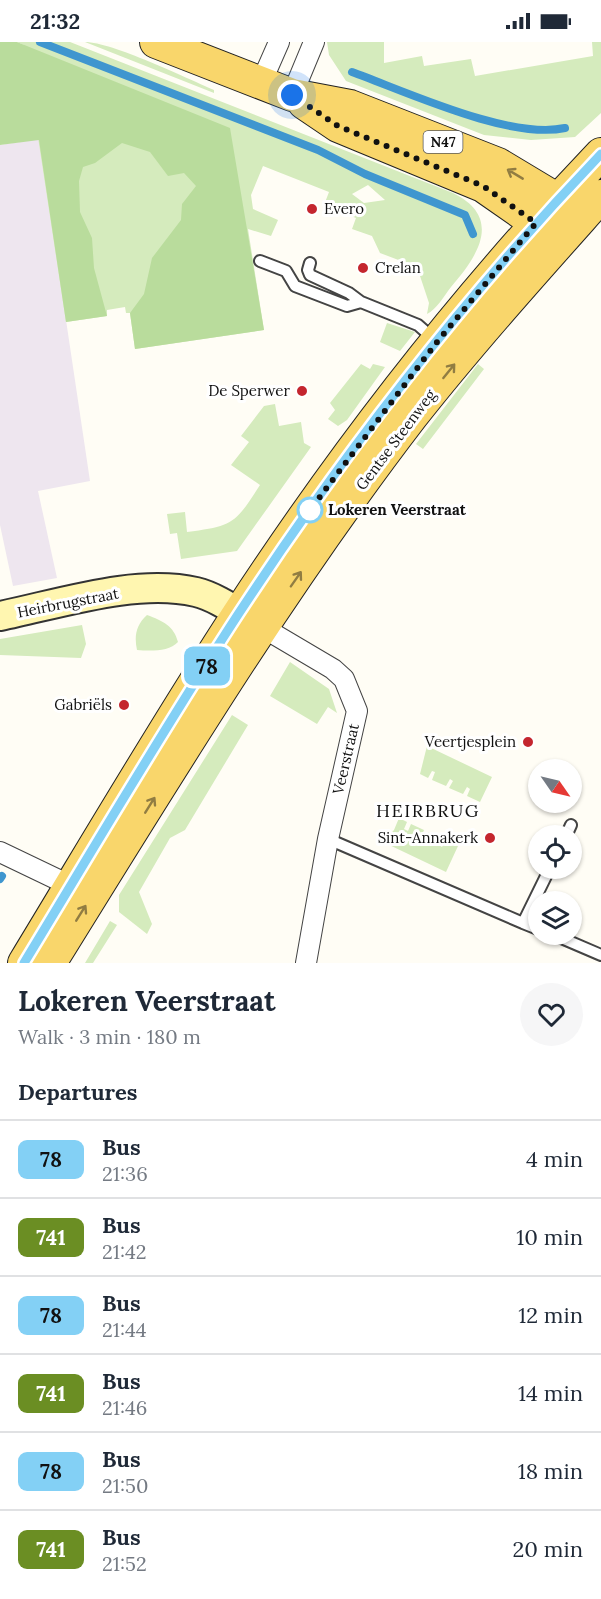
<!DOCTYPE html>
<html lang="en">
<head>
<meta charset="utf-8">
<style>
	body { margin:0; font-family:Lora,serif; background:#f6f6f7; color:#1f2937; height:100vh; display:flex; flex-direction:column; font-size:22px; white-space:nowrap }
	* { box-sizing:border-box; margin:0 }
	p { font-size:20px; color:#747a83 }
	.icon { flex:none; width:33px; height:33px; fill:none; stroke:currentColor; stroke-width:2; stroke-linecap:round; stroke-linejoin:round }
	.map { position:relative; height:921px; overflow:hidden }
	.details { display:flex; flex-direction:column; background:#fff; flex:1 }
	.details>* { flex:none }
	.badge { padding:0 12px; border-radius:9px; font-size:21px; line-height:39px }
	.needle { width:39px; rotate:124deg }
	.controls { position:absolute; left:528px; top:717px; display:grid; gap:12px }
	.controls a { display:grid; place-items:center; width:54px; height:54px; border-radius:50%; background:#fff; box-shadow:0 2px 4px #0004; font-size:30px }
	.you { position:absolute; width:30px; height:30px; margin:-15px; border:4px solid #fff; border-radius:50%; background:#1a73e8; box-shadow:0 0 0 9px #1a73e833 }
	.map>.badge { position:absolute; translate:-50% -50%; box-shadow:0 0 0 3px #fff }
	h2 { padding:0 18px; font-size:22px; line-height:54px }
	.round { display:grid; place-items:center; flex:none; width:63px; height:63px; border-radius:32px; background:#f6f6f7 }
	.head { display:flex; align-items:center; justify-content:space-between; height:102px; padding:0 18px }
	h1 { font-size:28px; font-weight:700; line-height:45px }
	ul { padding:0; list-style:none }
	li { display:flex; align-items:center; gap:18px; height:78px; padding:0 18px; border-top:2px solid #e0e1e3 }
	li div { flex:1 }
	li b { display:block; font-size:22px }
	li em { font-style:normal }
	li .badge { min-width:66px; font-weight:700; text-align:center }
	.status { display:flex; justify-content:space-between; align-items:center; height:42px; padding:0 30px; background:#fff; direction:ltr }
	.status svg { height:16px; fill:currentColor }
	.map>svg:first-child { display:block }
	.industrial { fill:#eee6ef }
	.green { fill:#d5ebbd; fill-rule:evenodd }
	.forest { fill:#b9dc9c }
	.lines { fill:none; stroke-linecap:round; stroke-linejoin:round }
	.stream { stroke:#3f96cf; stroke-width:8 }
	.lane-casing { stroke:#444; stroke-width:14 }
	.street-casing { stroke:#444; stroke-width:22 }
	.secondary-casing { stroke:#333; stroke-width:32 }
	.primary-casing { stroke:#222; stroke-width:34 }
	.lane { stroke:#fff; stroke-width:10 }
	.street { stroke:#fff; stroke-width:20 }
	.secondary { stroke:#fff6b0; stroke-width:28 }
	.primary { stroke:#f9d66b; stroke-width:32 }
	.oneway { stroke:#917d42 }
	.line-casing { stroke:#fff; stroke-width:14 }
	.line { stroke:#83d0f5; stroke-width:9 }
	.walk { stroke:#111; stroke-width:6; stroke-dasharray:0 10.8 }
	.poi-dot { fill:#c4262e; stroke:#fff; stroke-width:2 }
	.stop-dot { fill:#fff; stroke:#83d0f5; stroke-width:3 }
	.labels { text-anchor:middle; stroke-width:6; stroke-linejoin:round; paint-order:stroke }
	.shield { fill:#fff; stroke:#585858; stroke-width:1.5 }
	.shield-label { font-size:14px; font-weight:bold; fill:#111 }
	.poi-label { font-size:15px; fill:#111; stroke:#fff; text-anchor:end }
	.street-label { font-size:15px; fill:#111; stroke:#fff }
	.stop-label { font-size:15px; font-weight:bold; fill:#111; stroke:#fff; text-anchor:start }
	.quarter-label { font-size:18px; letter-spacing:1.5px; fill:#111; stroke:#fff }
</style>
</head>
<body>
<div class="status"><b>21:32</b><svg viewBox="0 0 49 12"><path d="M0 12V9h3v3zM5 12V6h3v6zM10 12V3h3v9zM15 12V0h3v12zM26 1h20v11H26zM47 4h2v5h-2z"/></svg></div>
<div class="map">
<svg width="601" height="921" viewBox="0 0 601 921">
	<rect width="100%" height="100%" fill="#fffdf5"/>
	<path class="industrial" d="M39,97L90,439L38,449L57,536L13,544L0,483V103Z"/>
	<path class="green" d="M17,0H70L453,151C504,176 477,215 451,245C444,254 436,268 427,272L429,261L417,225L380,211L372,194L352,187L356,176L324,163L329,150L263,124L251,153L253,167L278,178L271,194L248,187L264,288L135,307L130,271H126L125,265L107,268V274L66,280L24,3ZM368,143L385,158L364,161L352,152Z
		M85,0C112,0 186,36 214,48V51Z
		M327,0H384V21L422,14L424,24L471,17L475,34L593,14L592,0H601V71L575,95L531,98L484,93L346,39L329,13Z
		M387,281L415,290L400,309L380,300Z
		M361,322L370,327L373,322L385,325L347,378L338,384L328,377L335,368L330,361Z
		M478,322L484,327L423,407L416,402Z
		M275,362L279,384L301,380L304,401L311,405L237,509L181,517L177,491L170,492L167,472L185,470L187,490C233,484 235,482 260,443L231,423L249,400L241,394L264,364Z
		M147,573C163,579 174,584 178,600C169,610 150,609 137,608C134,594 136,583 147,573Z
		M82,583L86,602L81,616L0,613V597Z
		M290,620L329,647L337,671L328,665L317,682L270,654Z
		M232,673L248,683L185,788L170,796L139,850L152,882L147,892L119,870V853Z
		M427,704L492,735L480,760L467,754L470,747L467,745L463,752L449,746L453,739L450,737L446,744L432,738L435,730L432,729L428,736L420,732Z
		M399,776L407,780L404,787L408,789L411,782L424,788L421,795L425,797L428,790L442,796L439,803L442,805L446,798L458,804L446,830L383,800L394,788Z
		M110,879L117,883L93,921H85Z"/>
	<path class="forest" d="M0,0H17L230,86L264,288L135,307L130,271L144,252L152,216L181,178L182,162L196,144L184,131L168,134L150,110L122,101L95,121L83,125L79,139L80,170L92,196L94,226L107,274L66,280L39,98L0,103Z"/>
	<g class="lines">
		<path class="stream" d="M40,0L318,108L365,132L465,173L473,192
			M352,30C407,50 510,98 565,86
			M0,837L2,834"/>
		<g class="lane-casing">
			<path id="lane" d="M260,219L286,229L295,244L347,264L361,260L418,283L435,298
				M310,221L308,228L310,233L349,251L361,260
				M566,794L571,783
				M328,797L523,881L550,826
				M523,881L538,887
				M552,892L601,913"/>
		</g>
		<g class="street-casing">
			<path id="street" d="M261,41L279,0
				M292,53L314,0
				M262,585L333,627L344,637L357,669L328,797L306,921
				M0,810L71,844"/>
		</g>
		<g class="secondary-casing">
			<path id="secondary" d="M0,574C59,562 136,536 196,550C217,555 238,571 257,582"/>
		</g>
		<g class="primary-casing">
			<path id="primary" d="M156,0L292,53L350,64L498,122L558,158L572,171
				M304,61L338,84L483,144L536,181L551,195
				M24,921C95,804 164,686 239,571C345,409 467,252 601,112
				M50,921C165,736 279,547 412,374C472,298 537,226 601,154"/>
		</g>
		<use href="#lane" class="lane"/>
		<use href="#street" class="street"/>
		<use href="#secondary" class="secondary"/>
		<use href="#primary" class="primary"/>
	</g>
	<defs><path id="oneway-shaft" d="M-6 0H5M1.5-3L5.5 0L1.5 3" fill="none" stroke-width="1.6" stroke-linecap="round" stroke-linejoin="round" transform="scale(1.5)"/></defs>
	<g class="oneway">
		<use href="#oneway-shaft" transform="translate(515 132) rotate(-149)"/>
		<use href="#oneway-shaft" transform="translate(449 329) rotate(-51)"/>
		<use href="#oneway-shaft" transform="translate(296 537) rotate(-55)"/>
		<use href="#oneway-shaft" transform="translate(150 763) rotate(-58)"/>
		<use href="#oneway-shaft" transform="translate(81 871) rotate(-58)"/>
	</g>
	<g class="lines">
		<g class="line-casing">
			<path id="line" d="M24,921C95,804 164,686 239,571C345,409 467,252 601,112"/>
		</g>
		<use href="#line" class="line"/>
		<path class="walk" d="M292,53L338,84L483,144L536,181L437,300L310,468"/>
	</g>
	<g class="poi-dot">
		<circle cx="312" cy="167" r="6"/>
		<circle cx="363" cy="226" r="6"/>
		<circle cx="302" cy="349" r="6"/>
		<circle cx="124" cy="663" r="6"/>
		<circle cx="528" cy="700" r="6"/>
		<circle cx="490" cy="796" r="6"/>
	</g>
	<circle class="stop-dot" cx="310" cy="468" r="12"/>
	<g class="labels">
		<rect class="shield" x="423.5" y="89" width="39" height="22" rx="4.5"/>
		<g class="shield-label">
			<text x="443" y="105">N47</text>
		</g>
		<g class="poi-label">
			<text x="324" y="172" text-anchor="start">Evero</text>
			<text x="375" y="231" text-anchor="start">Crelan</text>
			<text x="290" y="354">De Sperwer</text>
			<text x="112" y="668">Gabriëls</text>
			<text x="516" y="705">Veertjesplein</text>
			<text x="478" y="801">Sint-Annakerk</text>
		</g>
		<g class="street-label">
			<text transform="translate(396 398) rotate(-53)" y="5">Gentse Steenweg</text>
			<text transform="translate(68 561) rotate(-11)" y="5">Heirbrugstraat</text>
			<text transform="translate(346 717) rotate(-77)" y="5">Veerstraat</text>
		</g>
		<g class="stop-label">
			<text x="328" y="473">Lokeren Veerstraat</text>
		</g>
		<g class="quarter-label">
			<text x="428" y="775">HEIRBRUG</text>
		</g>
	</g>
</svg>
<div class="controls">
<a><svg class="needle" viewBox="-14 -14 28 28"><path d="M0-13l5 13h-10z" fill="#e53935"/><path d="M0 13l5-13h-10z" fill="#747a83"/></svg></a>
<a><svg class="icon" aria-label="locate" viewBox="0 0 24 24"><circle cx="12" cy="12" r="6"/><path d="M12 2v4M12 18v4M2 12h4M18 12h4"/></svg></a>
<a><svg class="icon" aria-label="layers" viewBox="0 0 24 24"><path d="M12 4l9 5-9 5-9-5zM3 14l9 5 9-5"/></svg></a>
</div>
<div class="you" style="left:292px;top:53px"></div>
<b class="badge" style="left:207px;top:624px;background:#83d0f5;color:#111">78</b>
</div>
<section class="details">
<div class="head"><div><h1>Lokeren Veerstraat</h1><p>Walk · 3 min · 180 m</p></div><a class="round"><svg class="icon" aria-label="heart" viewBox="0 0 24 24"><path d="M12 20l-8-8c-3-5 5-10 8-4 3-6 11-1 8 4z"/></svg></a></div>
<h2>Departures</h2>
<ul>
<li><span class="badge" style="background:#83d0f5;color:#111">78</span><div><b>Bus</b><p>21:36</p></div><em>4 min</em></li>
<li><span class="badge" style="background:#6b8e23;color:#fff">741</span><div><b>Bus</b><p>21:42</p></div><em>10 min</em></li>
<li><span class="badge" style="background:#83d0f5;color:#111">78</span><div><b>Bus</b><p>21:44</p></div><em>12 min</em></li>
<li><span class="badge" style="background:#6b8e23;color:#fff">741</span><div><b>Bus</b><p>21:46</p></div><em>14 min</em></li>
<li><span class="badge" style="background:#83d0f5;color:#111">78</span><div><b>Bus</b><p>21:50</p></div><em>18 min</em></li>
<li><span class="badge" style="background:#6b8e23;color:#fff">741</span><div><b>Bus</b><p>21:52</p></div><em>20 min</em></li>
</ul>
</section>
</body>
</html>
